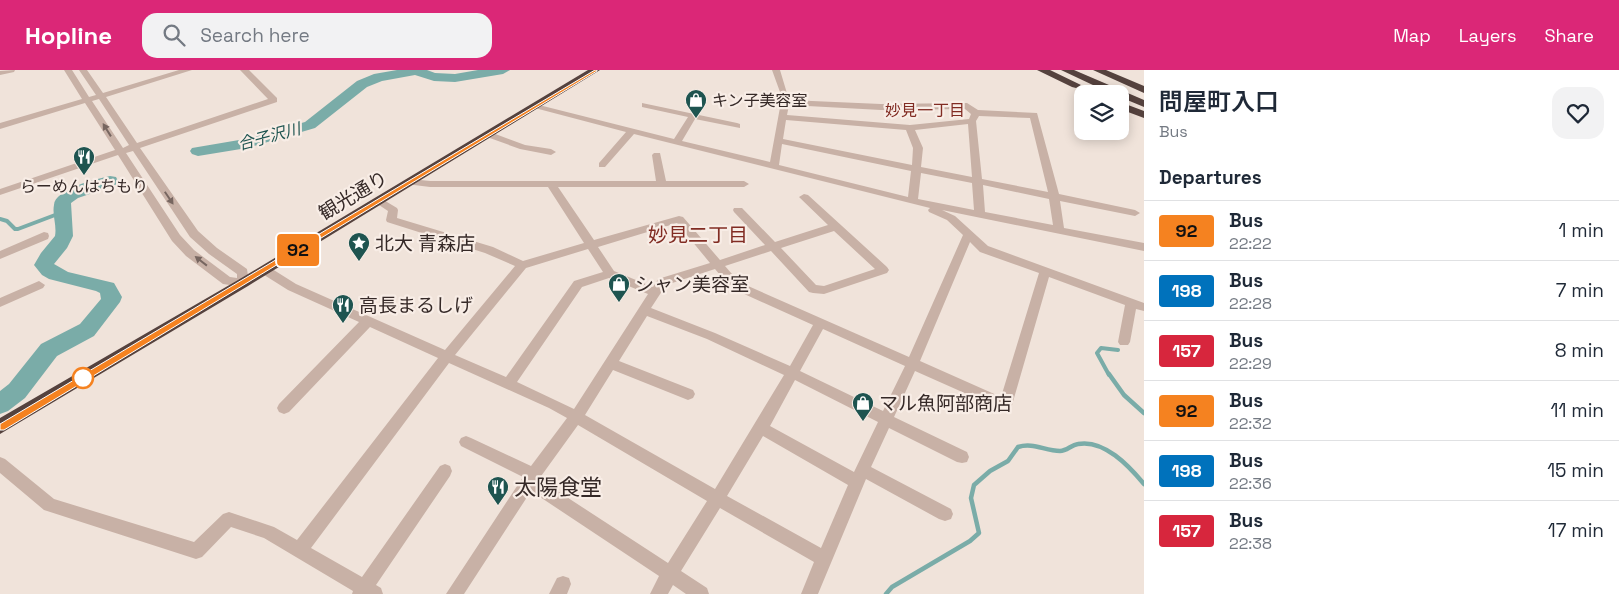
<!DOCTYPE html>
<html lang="en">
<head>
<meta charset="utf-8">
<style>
	body { margin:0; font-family:"Space Grotesk","Noto Sans JP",sans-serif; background:#f2f2f3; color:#1f2937; height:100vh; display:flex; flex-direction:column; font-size:19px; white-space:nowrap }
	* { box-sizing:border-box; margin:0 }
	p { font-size:16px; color:#747a83 }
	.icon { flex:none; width:28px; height:28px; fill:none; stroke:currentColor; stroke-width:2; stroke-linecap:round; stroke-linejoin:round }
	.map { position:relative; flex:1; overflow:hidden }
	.drawer { display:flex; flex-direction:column; background:#fff; width:475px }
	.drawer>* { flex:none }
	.badge { padding:0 10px; border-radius:4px; font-size:18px; line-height:32px }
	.fabs { position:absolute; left:1074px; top:15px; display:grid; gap:10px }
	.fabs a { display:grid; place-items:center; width:55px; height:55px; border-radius:10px; background:#fff; box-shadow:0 2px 12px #0003; font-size:25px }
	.map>.badge { position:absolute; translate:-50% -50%; box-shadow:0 0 0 2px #fff }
	h2 { padding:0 15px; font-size:19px; line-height:45px }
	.round { display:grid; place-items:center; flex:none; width:52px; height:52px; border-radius:15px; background:#f2f2f3 }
	.headline { display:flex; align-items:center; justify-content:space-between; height:85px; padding:0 15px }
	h1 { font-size:24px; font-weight:600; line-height:38px }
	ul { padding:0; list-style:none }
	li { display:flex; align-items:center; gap:15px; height:60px; padding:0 15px; border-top:1px solid #e0e1e3 }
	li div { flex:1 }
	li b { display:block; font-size:19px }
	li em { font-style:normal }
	li .badge { min-width:55px; font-weight:700; text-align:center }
	header { display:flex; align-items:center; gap:30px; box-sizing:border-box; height:70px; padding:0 25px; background:#db2777; color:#fff }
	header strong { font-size:24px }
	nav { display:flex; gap:28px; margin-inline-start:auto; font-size:18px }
	.search { width:350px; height:45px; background:#f2f2f3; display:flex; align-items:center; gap:12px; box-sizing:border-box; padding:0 18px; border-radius:15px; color:#747a83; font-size:19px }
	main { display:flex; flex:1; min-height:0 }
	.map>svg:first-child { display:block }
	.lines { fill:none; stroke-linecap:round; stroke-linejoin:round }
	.stream-far1 { stroke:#7aaca8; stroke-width:4 }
	.stream { stroke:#7aaca8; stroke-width:4.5 }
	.river { fill:#7aaca8; fill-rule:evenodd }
	.minor { fill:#c8b1a6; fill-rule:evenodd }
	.highway { fill:#55423e; fill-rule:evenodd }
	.oneway { fill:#776660 }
	.line { fill:#f58220; stroke:#fff }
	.stop-dot { fill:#fff; stroke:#f58220; stroke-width:2.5 }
	.labels { text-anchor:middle; stroke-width:4.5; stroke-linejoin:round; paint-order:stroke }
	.far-poi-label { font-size:16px; fill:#352927; stroke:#f8ede6; text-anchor:start }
	.far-neighbourhood-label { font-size:16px; fill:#812c23; stroke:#f8ede6 }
	.far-water-label { font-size:16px; font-style:italic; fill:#1e5450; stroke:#f8ede6 }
	.street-label { font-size:19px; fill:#352927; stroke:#f8ede6 }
	.poi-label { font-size:19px; fill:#352927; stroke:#f8ede6; text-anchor:start }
	.neighbourhood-label { font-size:20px; fill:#812c23; stroke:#f8ede6 }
	.near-poi-label { font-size:22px; fill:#352927; stroke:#f8ede6; text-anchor:start }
</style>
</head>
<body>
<header>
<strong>Hopline</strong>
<div class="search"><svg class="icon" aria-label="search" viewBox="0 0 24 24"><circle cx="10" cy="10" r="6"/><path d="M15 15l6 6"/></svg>Search here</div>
<nav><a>Map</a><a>Layers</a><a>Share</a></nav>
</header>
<main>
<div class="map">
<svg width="1144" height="524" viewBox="0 0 1144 524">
	<rect width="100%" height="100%" fill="#f0e3da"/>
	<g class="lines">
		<path class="stream-far1" d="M0,149L7,151L15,159H18L63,142
			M1109,305L1097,283L1101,278L1118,280"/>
		<path class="stream" d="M1109,304L1124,325L1144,343
			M886,524L892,517L970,471L979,463L971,428L974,415L990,401L1008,391L1018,377C1033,372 1045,381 1060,381C1067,381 1071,375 1078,374C1104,369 1129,396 1144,414"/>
		<path class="river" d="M397,0H427L435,3L455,4L478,0H510L503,4L455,12L434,11L415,5L382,11L367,17L315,58L247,78L198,86L192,84L190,81L192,78L245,69L305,52L357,11L374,4Z
			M110,106L116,107L118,111L116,115L78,128L71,133L73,166L67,178L54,194L68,202L114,213L122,227L120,232L94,266L57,286L25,328L8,341L0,344V321L9,314L41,274L80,254L101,229L100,223L96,221L49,209L42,205L34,195L41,183L55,166C57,155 52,145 54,135C55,119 96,109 110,106Z"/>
		<path class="minor" d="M15,0L14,2L0,5V1Z
			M64,0H72L89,27L96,25L79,0H87L103,23L179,0H192L106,27L137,73L268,29L240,0H249L277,28V32L140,78L198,161L217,178L247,199L249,213L247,216L243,217L223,214L186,186L172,171L118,85L0,125V119L115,80L85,33L0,59V53L82,29ZM99,29L129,75L123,78L92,31ZM133,81L190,167L209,184L237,204V208L230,207L194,180L180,165L126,83Z
			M772,0H780L789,30L881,34L967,33L978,40L1037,43L1059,124L1135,140L1140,143L1135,146L1060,131L1064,158L1144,173V181L942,140L955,146L988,176L1144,233V241L1136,239L1130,272L1128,275H1120L1118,272L1125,235L1049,207L1012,335L1010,339L1005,341L915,301L894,347L967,382L969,387L967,392L962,393L957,392L889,358L871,397L951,439L953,444L951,449L945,451L939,449L866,409L818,524H801L814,492L720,438L681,501L707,518L709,524H686L673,515L668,524H650L659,506L531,421L464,524H446L523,407L461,376L459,372L461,368L466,366L471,368L531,396L567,348L549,338L449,293L311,478L362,507L440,396L445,394L450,396L452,401L450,406L376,515L381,518L383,524H352L353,521L264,468L231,457L202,487L196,489L44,440L0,403V387L5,389L54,429L194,472L223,444L229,442L274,457L297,470L438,288L370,257L289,342L284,344L279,342L277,338L279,334L359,252L288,220L261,203L259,200L261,197H269L296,214L445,280L515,196L485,183L387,152L386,150L388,141L373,131L374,129H382L397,138L398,140L397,148L493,177L523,191L584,173L548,117H430L406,114L405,112L410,109L430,111H656L652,85L654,83H660L666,111H744L749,114L744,117H558L594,170L679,146L683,147L720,190L765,175L734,142L733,140L734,138H742L775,172L828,155L799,127L804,124L808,125L887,197L889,200L887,203L824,224L813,223L809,222L771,181L725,196L739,212L909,287L963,165L947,150L929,142L928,140L930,138L634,64L605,97H599V93L626,62L531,37L535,34L674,69L688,47L642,37V33L737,53L740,54V58L695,49L682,71L770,92L781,32L780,22ZM789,35L881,40L965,39L971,44L969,49L910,55L787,45ZM979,46L1030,48L1048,122L982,109L976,51ZM786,50L906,60L913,78L912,95L783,69ZM968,54L972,107L921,97L923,78L915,60ZM782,74L911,101L908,127L779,95ZM921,103L972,113L974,140L918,129ZM983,115L1049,129L1053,155L985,142ZM677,153L710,193L658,209L653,217L614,201L598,177ZM834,161L875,199L824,216L816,215L781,178ZM970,172L980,182L1039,203L1001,327L920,291ZM588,179L603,202L574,211L506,307L455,285L526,198ZM715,199L731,218L813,255L790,296L715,263L651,238L666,215ZM609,208L648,224L574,339L517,312L582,217ZM647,246L707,269L784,305L715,419L585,345L613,300L688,330L693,328L695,324L693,320L619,291ZM823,259L905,296L883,341L800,301ZM795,310L878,352L854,402L770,356ZM578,355L707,431L668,493L539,409ZM763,366L848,415L821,478L727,426Z
			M490,62L525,75L551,79L556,82L551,85L520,79L487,67L485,65Z
			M44,162L48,163L49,166L48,169L0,189V181Z
			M39,211L45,215L43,218L0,237V228Z
			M563,506L569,508L571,514L567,524H549L557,508Z"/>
		<path class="highway" d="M588,0H600L248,216L0,364V348L238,210Z
			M1037,0H1050L1081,15L1076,18L1072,17Z
			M1061,0H1074L1144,30V37L1120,27V24H1112Z
			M1093,0H1106L1144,16V23Z
			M1120,32L1144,41V48L1120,39Z"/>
	</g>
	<defs><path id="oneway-solid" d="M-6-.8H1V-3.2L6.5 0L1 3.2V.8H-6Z" transform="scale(1.25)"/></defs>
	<g class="oneway">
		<use href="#oneway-solid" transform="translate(107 60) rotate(-122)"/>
		<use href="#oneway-solid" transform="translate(169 128) rotate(56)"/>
		<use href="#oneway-solid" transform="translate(201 191) rotate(-142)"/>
	</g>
	<path class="line" d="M595,0H597V1L4,360H0V354Z"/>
	<defs>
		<g id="shop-pin" transform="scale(1.125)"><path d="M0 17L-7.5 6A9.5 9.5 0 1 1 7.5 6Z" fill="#1e5450" stroke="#f8ede6"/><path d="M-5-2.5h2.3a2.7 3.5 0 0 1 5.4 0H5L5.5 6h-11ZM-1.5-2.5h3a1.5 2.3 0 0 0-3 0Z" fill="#fff"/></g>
		<g id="restaurant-pin" transform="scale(1.125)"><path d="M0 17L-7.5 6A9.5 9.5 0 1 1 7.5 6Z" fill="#1e5450" stroke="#f8ede6"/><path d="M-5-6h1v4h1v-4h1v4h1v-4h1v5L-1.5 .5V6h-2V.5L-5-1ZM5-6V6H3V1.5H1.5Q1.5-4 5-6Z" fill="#fff"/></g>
		<g id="sight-pin" transform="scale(1.125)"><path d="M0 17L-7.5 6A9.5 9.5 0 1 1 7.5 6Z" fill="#1e5450" stroke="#f8ede6"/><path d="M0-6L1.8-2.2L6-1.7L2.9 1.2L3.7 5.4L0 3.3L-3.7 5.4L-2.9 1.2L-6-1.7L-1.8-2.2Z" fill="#fff"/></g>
	</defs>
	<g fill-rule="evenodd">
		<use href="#shop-pin" x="696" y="30"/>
		<use href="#restaurant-pin" x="84" y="87"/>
		<use href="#sight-pin" x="359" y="173"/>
		<use href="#shop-pin" x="619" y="214"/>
		<use href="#restaurant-pin" x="343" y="235"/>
		<use href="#shop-pin" x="863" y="333"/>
		<use href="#restaurant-pin" x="498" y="417"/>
	</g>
	<circle class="stop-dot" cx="83" cy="308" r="10"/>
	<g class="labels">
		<g class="far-poi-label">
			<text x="712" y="36">キン子美容室</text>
			<text x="84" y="122" text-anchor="middle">らーめんはちもり</text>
		</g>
		<g class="far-neighbourhood-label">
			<text x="925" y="46">妙見一丁目</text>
		</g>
		<g class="far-water-label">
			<text transform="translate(269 66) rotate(-15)" y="6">合子沢川</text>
		</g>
		<g class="street-label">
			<text transform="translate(353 125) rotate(-31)" y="7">観光通り</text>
		</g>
		<g class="poi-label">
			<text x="375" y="180">北大 青森店</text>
			<text x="635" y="221">シャン美容室</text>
			<text x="359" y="242">高長まるしげ</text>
			<text x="879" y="340">マル魚阿部商店</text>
		</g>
		<g class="neighbourhood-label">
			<text x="698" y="172">妙見二丁目</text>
		</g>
		<g class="near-poi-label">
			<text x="514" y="425">太陽食堂</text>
		</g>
	</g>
</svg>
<div class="fabs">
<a><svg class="icon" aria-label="layers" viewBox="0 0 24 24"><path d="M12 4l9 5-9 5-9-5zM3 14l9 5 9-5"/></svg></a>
</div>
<b class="badge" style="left:298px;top:180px;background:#f58220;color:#111">92</b>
</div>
<section class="drawer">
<div class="headline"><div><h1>問屋町入口</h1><p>Bus</p></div><a class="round"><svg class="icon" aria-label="heart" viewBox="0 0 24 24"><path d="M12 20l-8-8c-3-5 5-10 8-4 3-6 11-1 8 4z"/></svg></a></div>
<h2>Departures</h2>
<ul>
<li><span class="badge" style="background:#f58220;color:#111">92</span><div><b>Bus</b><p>22:22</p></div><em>1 min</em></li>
<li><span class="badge" style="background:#0072bc;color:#fff">198</span><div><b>Bus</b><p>22:28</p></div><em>7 min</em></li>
<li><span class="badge" style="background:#d7263d;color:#fff">157</span><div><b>Bus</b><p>22:29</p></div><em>8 min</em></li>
<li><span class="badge" style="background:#f58220;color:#111">92</span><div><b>Bus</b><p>22:32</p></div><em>11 min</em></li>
<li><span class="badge" style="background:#0072bc;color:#fff">198</span><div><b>Bus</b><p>22:36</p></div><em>15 min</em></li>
<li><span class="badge" style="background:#d7263d;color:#fff">157</span><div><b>Bus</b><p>22:38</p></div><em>17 min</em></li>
</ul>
</section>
</main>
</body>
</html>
